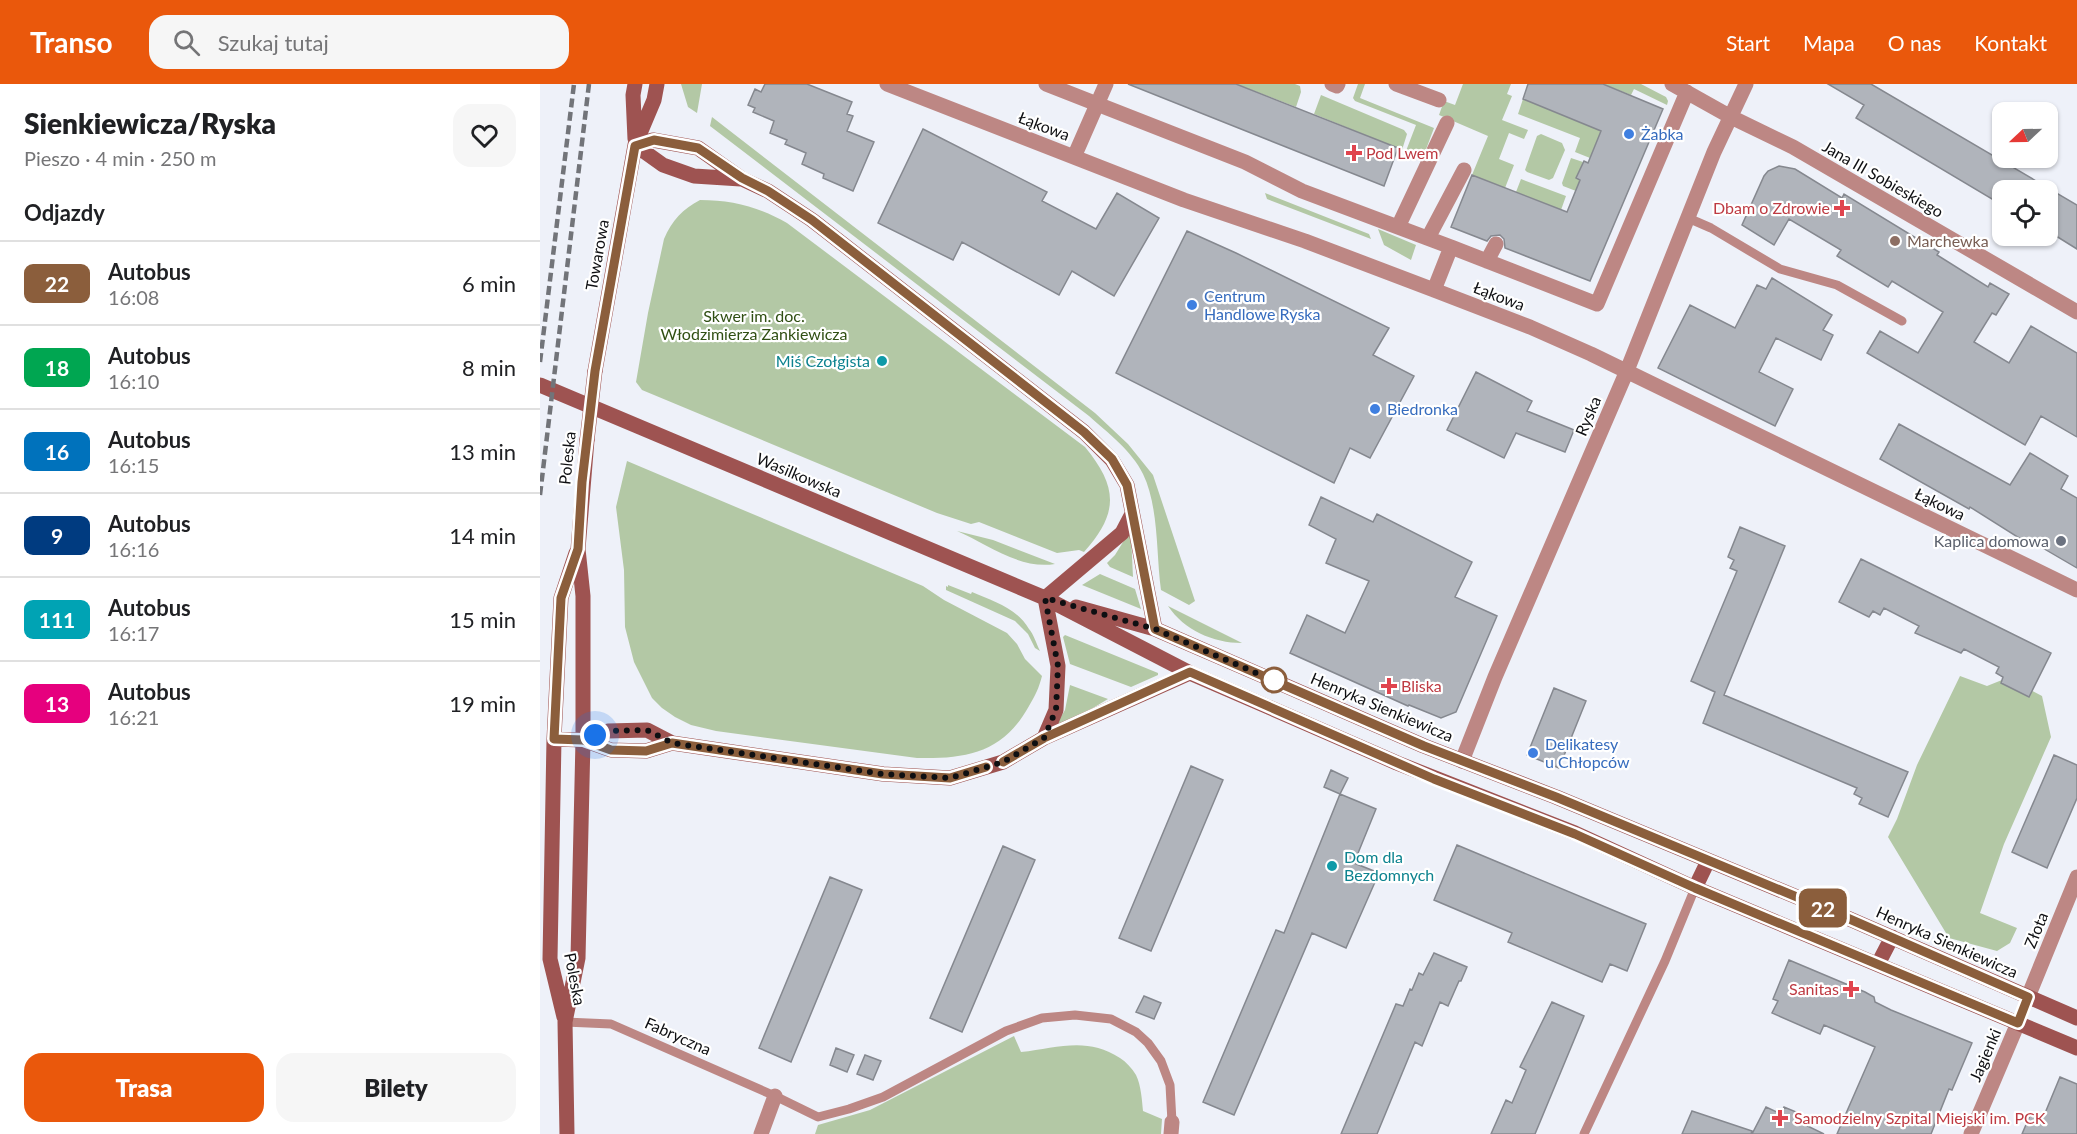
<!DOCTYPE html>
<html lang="pl">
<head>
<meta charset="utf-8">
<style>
	body { margin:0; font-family:Lato,sans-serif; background:#f6f6f6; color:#202124; height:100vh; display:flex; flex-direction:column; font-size:22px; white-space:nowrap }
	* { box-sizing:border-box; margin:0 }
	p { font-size:20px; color:#757577 }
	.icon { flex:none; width:33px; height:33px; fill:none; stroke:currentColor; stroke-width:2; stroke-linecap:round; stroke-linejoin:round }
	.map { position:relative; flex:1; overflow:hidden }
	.side { display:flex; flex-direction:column; background:#fff; width:540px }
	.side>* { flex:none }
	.badge { padding:0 12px; border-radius:9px; font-size:21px; line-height:39px }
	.needle { width:39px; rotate:248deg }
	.controls { position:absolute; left:1452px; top:18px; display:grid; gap:12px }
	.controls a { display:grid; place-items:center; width:66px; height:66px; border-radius:12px; background:#fff; box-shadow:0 2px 4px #0004; font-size:30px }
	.you { position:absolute; width:30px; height:30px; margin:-15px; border:4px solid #fff; border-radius:50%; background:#1a73e8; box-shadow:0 0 0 9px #1a73e833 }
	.map>.badge { position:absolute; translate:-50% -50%; box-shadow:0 0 0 3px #fff }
	h2 { padding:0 24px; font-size:22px; line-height:54px }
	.round { display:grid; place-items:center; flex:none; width:63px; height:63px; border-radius:18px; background:#f6f6f6 }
	.summary { display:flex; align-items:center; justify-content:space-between; height:102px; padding:0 24px }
	h1 { font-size:28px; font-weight:800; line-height:45px }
	.button { display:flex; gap:12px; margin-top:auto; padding:12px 24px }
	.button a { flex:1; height:69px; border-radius:18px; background:#ea580c; color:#fff; font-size:24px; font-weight:800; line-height:69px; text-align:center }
	.button a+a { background:#f6f6f6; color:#202124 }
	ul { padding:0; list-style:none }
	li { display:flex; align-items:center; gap:18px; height:84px; padding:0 24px; border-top:2px solid #e0e0e0 }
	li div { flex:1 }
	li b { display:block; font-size:22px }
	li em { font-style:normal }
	li .badge { min-width:66px; font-weight:700; text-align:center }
	header { display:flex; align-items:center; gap:36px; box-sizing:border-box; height:84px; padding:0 30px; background:#ea580c; color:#fff }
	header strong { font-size:28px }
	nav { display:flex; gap:33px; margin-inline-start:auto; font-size:21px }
	.search { width:420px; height:54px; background:#f6f6f6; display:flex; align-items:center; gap:15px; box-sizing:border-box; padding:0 21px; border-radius:18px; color:#757577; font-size:22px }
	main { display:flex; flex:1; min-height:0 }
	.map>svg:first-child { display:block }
	.green { fill:#b3c8a5 }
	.building { fill:#b0b4bb; stroke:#85888f; stroke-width:1.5 }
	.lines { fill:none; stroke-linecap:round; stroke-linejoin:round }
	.service { stroke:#bd8784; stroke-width:9 }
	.minor { stroke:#bd8784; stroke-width:15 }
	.tertiary { stroke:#bd8784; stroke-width:15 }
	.secondary { stroke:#9e5351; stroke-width:15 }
	.rail { stroke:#727479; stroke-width:4.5; stroke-dasharray:9 4.5; stroke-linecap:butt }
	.secondary-bridge { stroke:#9e5351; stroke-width:15 }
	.line-casing { stroke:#fff; stroke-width:14 }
	.line { stroke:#8b5e3c; stroke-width:9 }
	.walk { stroke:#0e0f12; stroke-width:6; stroke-dasharray:0 10.8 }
	.shop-dot { fill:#3f7fe0; stroke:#fff; stroke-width:2 }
	.health-dot { fill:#e0444e; stroke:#fff; stroke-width:2 }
	.education-dot { fill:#8d6e63; stroke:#fff; stroke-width:2 }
	.culture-dot { fill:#0f9aa8; stroke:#fff; stroke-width:2 }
	.worship-dot { fill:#6b7280; stroke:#fff; stroke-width:2 }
	.stop-dot { fill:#fff; stroke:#8b5e3c; stroke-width:3 }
	.labels { text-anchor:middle; stroke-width:4.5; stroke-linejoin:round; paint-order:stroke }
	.street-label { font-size:16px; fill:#0e0f12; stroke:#fff }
	.shop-label { font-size:16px; fill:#366cbe; stroke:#fff; text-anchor:start }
	.health-label { font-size:16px; fill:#be3a42; stroke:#fff; text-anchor:start }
	.education-label { font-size:16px; fill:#785e54; stroke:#fff; text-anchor:start }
	.park-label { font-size:16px; fill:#304f13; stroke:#fff }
	.culture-label { font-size:16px; fill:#0d838f; stroke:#fff; text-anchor:end }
	.worship-label { font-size:16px; fill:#5b616d; stroke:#fff; text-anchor:end }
</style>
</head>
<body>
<header>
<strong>Transo</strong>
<div class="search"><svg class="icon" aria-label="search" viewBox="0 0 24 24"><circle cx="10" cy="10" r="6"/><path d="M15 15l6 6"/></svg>Szukaj tutaj</div>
<nav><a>Start</a><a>Mapa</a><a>O nas</a><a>Kontakt</a></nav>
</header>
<main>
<section class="side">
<div class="summary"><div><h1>Sienkiewicza/Ryska</h1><p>Pieszo · 4 min · 250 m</p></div><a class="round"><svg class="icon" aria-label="heart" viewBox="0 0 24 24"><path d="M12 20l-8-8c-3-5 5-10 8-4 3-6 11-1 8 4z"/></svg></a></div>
<h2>Odjazdy</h2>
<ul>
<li><span class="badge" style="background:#8b5e3c;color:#fff">22</span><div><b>Autobus</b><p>16:08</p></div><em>6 min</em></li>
<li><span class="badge" style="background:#00a651;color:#fff">18</span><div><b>Autobus</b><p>16:10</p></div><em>8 min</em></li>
<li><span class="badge" style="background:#0072bc;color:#fff">16</span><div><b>Autobus</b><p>16:15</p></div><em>13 min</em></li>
<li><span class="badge" style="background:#003b80;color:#fff">9</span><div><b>Autobus</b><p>16:16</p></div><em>14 min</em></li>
<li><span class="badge" style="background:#00a3b4;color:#fff">111</span><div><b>Autobus</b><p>16:17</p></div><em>15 min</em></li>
<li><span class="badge" style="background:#e6007e;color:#fff">13</span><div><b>Autobus</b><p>16:21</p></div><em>19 min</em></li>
</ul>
<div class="button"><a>Trasa</a><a>Bilety</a></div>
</section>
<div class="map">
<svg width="1537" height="1050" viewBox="0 0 1537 1050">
	<rect width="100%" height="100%" fill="#eef1f9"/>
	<path class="green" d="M141,0H162L157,29L148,23Z
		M696,0H755L760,2L761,8L756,23Z
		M818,0H825L820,14L894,44L882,76L866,67L876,41L815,17L813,14Z
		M923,0H971L967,10L972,12L962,36L988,46L984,55L969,49L959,75L974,81L965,104L932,91L948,52L899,31L904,17L915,21Z
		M1063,0H1101L1126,13L1128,17L1127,21L1094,5L1091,11Z
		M781,11L864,46L867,50L862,66L774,30Z
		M983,15L1061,47L1050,74L1035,68L1040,54L978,30Z
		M172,33L555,329L588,360L613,391L655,517L649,521L621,506C616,470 619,423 603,390C592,367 568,349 549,332L170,42Z
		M1001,50L1022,59L1025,66L1013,94L1009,96L987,88L985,86L997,52Z
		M1031,74L1043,78L1037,94L1040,96L1036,107L1023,102L1022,99Z
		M981,95L1026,112L1021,126L976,108Z
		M725,109L829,150L831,155L727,115Z
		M160,116C192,116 219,123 247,139L545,363C578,403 579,429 544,468L539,466L517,469L439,438L431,440L397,429L102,306L96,298L108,229L124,155C132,136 143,125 160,116Z
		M838,145L876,161L871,176L844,161Z
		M87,377L383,502L404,516L467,549L477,560L485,575L502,592C499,604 495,612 489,622C463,669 426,675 377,674L176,647L151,641L135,633L122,624L112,614L94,578L85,543L84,486L76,423Z
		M417,447L453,456L515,480C479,486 446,459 417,447Z
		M588,450L591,451L593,493L570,483L567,479L575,471Z
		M560,490L595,505L601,525L542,501Z
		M408,501L431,510L432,508C453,517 477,524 489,545C494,551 496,559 500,567L495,564L488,550L475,537L406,506V502L408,503Z
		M628,522L702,559C673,559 644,546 628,522Z
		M525,551L618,589V591L591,603L530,580L523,553Z
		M1420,592L1447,602L1467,594L1502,612L1511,653L1464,760L1440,829L1477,844L1470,859L1457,867L1409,854L1348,753L1357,735L1377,681Z
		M530,601L568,615L518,645L516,641L525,626Z
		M474,952L481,968C517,964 547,952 580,974C586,978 592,984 596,991C601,1001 602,1016 603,1027L622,1035L621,1050H275L278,1041L330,1026Z"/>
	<path class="building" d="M225,0H267L312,18L307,30L313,32L307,47L334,58L313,107L283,94L284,90L262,80L266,69L245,60L247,56L230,49L234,37L213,28L215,24L208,21L215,5L221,8Z
		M588,0H696L858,64L844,102Z
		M988,0H1063L1123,25L1050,197L965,164L964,155L960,151L951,152L947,157L911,143L932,91L1027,128L1040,96L1036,94L1044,77L1048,79L1061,47L983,15Z
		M1288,0H1331L1537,121V165L1508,147V106H1462V121L1316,34L1324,21Z
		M383,45L507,108L502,117L556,145L577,109L619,134L574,212L532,187L519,211L422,158L413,176L338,139Z
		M1239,82L1255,85L1302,114L1304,110L1399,168L1397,171L1448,203L1450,199L1469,210L1456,231L1452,229L1434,258L1469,279L1491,242L1537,269V353L1501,332L1485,361L1327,269L1340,247L1378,269L1403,228L1352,197L1348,203L1297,172L1301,166L1249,135L1234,161L1202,141L1224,92L1228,87Z
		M647,147L696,169L849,244L833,271L874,292L830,374L810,364L794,399L576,289Z
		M1232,194L1292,231L1283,246L1293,251L1281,276L1236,254L1219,288L1253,305L1235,342L1118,284L1150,221L1195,244L1217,201L1226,205Z
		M936,288L992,317L987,327L1034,346L1025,368L976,349L964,374L907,346Z
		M1359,340L1470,401L1490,369L1528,392L1521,405L1537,414V484L1489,456L1487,459L1430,423L1429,425L1340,375Z
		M781,413L833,438L837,430L932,478L915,513L957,532L916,628L901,634L869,621L868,622L750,569L767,531L805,549L829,497L786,479L796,455L769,441Z
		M1200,443L1245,462L1184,611L1368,688L1348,733L1319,720L1322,714L1314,710L1317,704L1163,639L1175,608L1151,597L1197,487L1190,484L1194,476L1188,473Z
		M1321,475L1511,569L1489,613L1461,599L1463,593L1456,589L1459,583L1424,565L1421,569L1375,549L1379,542L1344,524L1340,531L1333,527L1329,533L1299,518Z
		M1014,604L1046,617L1019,684L987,671Z
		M1514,671L1537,681V714L1507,784L1472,768Z
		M651,682L683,696L611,867L579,854Z
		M791,686L808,694L800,710L784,703Z
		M800,710L836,725L814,779L839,789L806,864L772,849L694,1031L663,1018L736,846L744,849Z
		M917,761L1106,840L1087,887L1070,880L1062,898L968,858L972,849L894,816Z
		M463,762L495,776L422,948L390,934Z
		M290,793L322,806L251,978L219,964Z
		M894,869L927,883L921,897H919L908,922L900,918L882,962L875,958L837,1050H801L856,920L863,922L870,905L872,906L879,889L883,891Z
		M1249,876L1325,908L1334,913L1335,918L1351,926L1432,959L1412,1006L1409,1005L1391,1050H1297L1335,963L1284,941L1280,950L1232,929L1238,917L1233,915Z
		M604,912L621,919L614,935L596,928Z
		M1012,918L1044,932L995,1050H951L966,1016L972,1019L986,986L980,983Z
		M296,964L314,971L307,988L290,981Z
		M325,971L341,977L333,996L317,990Z
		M1520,993L1537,1000V1050H1482L1491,1029L1503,1034Z
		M1226,1023L1241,1030L1244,1023L1261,1030L1257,1037L1284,1050H1212Z
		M1152,1027L1212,1047L1211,1050H1142Z"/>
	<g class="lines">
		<path class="service" d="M1148,134L1171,144L1240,185L1297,201L1362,237
			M25,938L71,940L235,1012L278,1033L309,1025L343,1013L466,947L502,934L535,931L571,935L596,948L608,959L621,977L630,1001L632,1038
			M1044,1050L1125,877L1155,804"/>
		<path class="minor" d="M347,0L644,116L765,157L894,206L990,243L1051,270L1537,506
			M506,0L705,78L762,107L911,163
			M792,0L797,2L798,0
			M856,0L899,16
			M1132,0L1191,33L1253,63L1537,228
			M534,73L566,0
			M858,143L907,39
			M888,154L924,86
			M947,177L956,160
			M894,206L911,163L1057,220L1147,8
			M922,677L955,593L1086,289L1174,68L1206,0
			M1488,913L1537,793
			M221,1050L235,1012
			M631,1050L632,1038"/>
		<path class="tertiary" d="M1431,1050L1478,939"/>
		<path class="secondary" d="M95,0L93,11L95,55
			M95,61L113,56L158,64L202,95L228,107L272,136L544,348L572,376L587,401L615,545
			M95,61L123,81L154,92L201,95
			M55,287L95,61L114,16L117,0
			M0,301L505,514L650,589L857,679L1035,749L1155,804L1537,964
			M505,514L582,449L592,430
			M536,523L615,545L884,662L1016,713L1305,833L1537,934
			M504,654L516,626L518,582L505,514
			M14,655L43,656L71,666L106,667L132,659
			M43,656L68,647L107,646L132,659L343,690L410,694L463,678L504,654L650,589
			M1155,804L1168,777
			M1338,880L1352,853
			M24,933L10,875L14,655L21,514L36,469
			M27,1050L25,938L38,874L43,656V512L38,465L47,356"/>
		<path class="rail" d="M0,278L34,0
			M0,411L49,0"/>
		<path class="secondary-bridge" d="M47,356L55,287"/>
	</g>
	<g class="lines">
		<g class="line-casing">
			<path id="line" d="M446,683L410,694L343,690L132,659L106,667L71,666L43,656L14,655L21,514L38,465L42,398L55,287L95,62L114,56L158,64L202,94L228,107L272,136L544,348L572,375L587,401L615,545L884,662L1016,713L1305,833L1488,913L1478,939L1155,804L1035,750L894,695L650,588L504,654L463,678"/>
		</g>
		<use href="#line" class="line"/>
		<path class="walk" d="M55,651L68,647L107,646L132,659L343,690L410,694L463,678L504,654L516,626L518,582L505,514L615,545L737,598L734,596"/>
	</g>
	<g class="shop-dot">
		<circle cx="1089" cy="50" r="6"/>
		<circle cx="652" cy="221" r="6"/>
		<circle cx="835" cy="325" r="6"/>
		<circle cx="993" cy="669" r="6"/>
	</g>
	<g class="health-dot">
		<path d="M811 60h6v6h6v6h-6v6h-6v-6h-6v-6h6z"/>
		<path d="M1299 115h6v6h6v6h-6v6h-6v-6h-6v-6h6z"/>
		<path d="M846 593h6v6h6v6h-6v6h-6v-6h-6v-6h6z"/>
		<path d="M1308 896h6v6h6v6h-6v6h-6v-6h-6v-6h6z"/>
		<path d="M1237 1025h6v6h6v6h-6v6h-6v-6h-6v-6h6z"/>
	</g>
	<circle class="education-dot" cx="1355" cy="157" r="6"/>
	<g class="culture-dot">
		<circle cx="342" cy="277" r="6"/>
		<circle cx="792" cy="782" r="6"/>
	</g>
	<circle class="worship-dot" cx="1521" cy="457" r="6"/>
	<circle class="stop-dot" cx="734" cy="596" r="12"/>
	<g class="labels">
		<g class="street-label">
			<text transform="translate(504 42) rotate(21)" y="6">Łąkowa</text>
			<text transform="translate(1343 95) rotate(30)" y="6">Jana III Sobieskiego</text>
			<text transform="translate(57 171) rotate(-80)" y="6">Towarowa</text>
			<text transform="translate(959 212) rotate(21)" y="6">Łąkowa</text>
			<text transform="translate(1048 332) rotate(-67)" y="6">Ryska</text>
			<text transform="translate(27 374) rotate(-84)" y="6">Poleska</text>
			<text transform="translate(259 391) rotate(23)" y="6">Wasilkowska</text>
			<text transform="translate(1400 420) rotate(26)" y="6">Łąkowa</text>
			<text transform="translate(842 623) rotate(23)" y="6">Henryka Sienkiewicza</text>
			<text transform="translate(1496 846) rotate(-68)" y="6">Złota</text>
			<text transform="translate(1407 858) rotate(24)" y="6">Henryka Sienkiewicza</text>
			<text transform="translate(35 895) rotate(79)" y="6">Poleska</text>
			<text transform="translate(138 952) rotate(24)" y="6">Fabryczna</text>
			<text transform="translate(1445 971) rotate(-67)" y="6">Jagienki</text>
		</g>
		<g class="shop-label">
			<text x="1101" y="56">Żabka</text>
			<text x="664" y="218">Centrum<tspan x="664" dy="18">Handlowe Ryska</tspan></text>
			<text x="847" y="331">Biedronka</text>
			<text x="1005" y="666">Delikatesy<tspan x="1005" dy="18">u Chłopców</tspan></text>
		</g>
		<g class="health-label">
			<text x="826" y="75">Pod Lwem</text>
			<text x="1290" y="130" text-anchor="end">Dbam o Zdrowie</text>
			<text x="861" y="608">Bliska</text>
			<text x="1299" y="911" text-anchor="end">Sanitas</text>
			<text x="1254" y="1040">Samodzielny Szpital Miejski im. PCK</text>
		</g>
		<g class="education-label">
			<text x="1367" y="163">Marchewka</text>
		</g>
		<g class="park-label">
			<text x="214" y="238">Skwer im. doc.<tspan x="214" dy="18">Włodzimierza Zankiewicza</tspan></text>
		</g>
		<g class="culture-label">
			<text x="330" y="283">Miś Czołgista</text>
			<text x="804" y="779" text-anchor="start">Dom dla<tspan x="804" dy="18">Bezdomnych</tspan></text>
		</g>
		<g class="worship-label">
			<text x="1509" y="463">Kaplica domowa</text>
		</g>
	</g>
</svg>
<div class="controls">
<a><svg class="needle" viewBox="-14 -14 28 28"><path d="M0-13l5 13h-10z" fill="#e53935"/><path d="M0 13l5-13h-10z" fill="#757577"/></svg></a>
<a><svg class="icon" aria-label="locate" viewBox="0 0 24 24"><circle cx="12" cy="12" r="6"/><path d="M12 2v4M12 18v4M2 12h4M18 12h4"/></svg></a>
</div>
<div class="you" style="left:55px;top:651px"></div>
<b class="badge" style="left:1283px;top:824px;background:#8b5e3c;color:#fff">22</b>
</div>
</main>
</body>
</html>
